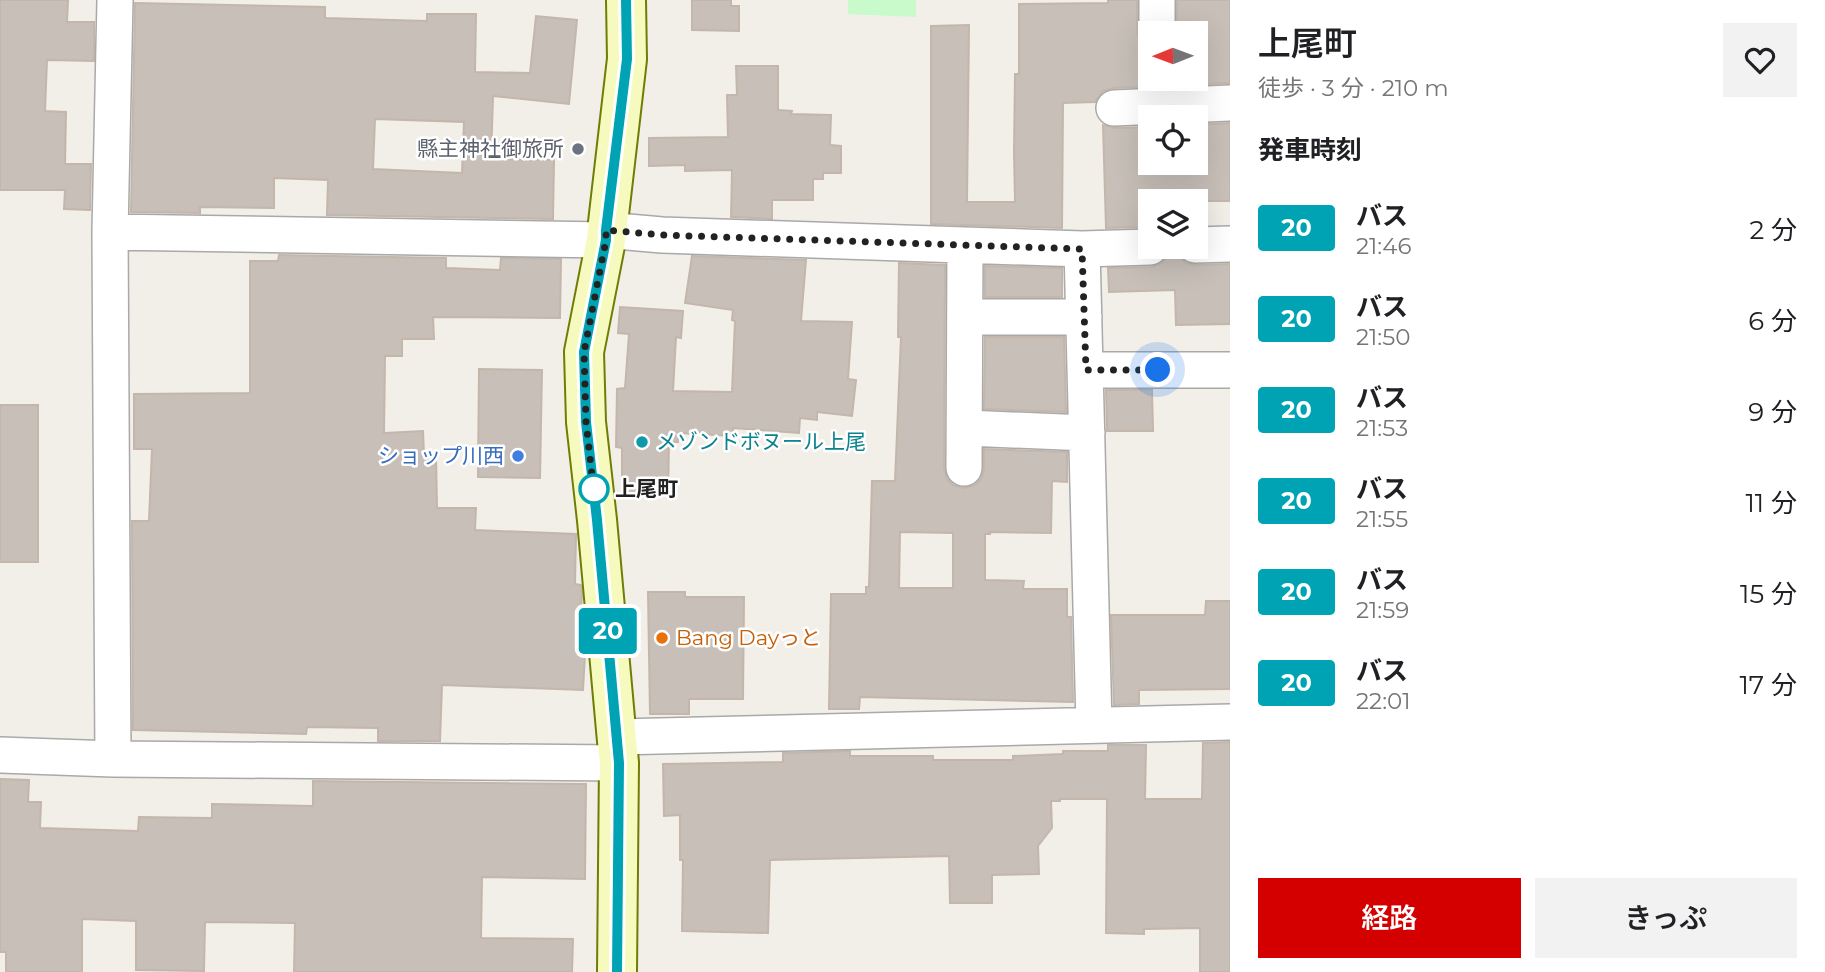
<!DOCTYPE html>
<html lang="ja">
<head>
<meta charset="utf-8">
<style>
	body { margin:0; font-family:Montserrat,"Noto Sans JP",sans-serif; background:#f2f2f2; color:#202124; height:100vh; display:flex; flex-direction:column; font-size:26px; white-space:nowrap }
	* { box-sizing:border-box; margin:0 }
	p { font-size:23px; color:#757577 }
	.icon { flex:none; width:38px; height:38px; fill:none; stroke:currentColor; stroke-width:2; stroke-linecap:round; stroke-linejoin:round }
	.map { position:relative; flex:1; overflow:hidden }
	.side { display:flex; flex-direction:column; background:#fff; width:595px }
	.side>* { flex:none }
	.badge { padding:0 14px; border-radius:5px; font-size:24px; line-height:46px }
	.needle { width:46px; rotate:269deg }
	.tools { position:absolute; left:1138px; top:21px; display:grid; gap:14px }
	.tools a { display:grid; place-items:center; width:70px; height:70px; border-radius:0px; background:#fff; box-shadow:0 7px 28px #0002; font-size:35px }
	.you { position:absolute; width:35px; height:35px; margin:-18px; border:5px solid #fff; border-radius:50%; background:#1a73e8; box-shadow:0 0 0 10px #1a73e833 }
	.map>.badge { position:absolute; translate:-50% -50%; box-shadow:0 0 0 4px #fff }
	h2 { padding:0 28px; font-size:26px; line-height:63px }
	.round { display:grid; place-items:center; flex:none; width:74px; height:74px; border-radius:0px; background:#f2f2f2 }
	.summary { display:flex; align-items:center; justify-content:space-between; height:119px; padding:0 28px }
	h1 { font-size:33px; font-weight:600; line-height:52px }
	.cta { display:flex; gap:14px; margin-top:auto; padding:14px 28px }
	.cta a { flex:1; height:80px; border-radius:0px; background:#d40000; color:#fff; font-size:28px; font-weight:600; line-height:80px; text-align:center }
	.cta a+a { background:#f2f2f2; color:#202124 }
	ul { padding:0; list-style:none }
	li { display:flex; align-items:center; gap:21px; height:91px; padding:0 28px }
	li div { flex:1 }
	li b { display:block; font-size:26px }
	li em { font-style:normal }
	li .badge { min-width:77px; font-weight:700; text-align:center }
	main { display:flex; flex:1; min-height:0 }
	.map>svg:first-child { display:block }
	.park { fill:#c8facc }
	.building { fill:#c7bfb8; stroke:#c4b6ab; stroke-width:2; fill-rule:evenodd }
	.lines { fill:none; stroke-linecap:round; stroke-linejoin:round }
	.street-casing { stroke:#a9a9a9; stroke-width:38 }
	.secondary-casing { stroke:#707d05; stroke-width:42 }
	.street { stroke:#fff; stroke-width:35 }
	.secondary { stroke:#f7fabf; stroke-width:38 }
	.line-casing { stroke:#fff; stroke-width:16 }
	.line { stroke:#00a3b4; stroke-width:10 }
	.walk { stroke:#222; stroke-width:7; stroke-dasharray:0 12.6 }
	.worship-dot { fill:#6b7280; stroke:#fff; stroke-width:2.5 }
	.culture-dot { fill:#0f9aa8; stroke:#fff; stroke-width:2.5 }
	.shop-dot { fill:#3f7fe0; stroke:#fff; stroke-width:2.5 }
	.stop-dot { fill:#fff; stroke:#00a3b4; stroke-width:3.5 }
	.food-dot { fill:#e8710a; stroke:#fff; stroke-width:2.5 }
	.labels { text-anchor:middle; stroke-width:5; stroke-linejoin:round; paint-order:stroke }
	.worship-label { font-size:21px; fill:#5b616d; stroke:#fff; text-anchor:end }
	.culture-label { font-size:21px; fill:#0d838f; stroke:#fff; text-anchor:start }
	.shop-label { font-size:21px; fill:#366cbe; stroke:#fff; text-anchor:end }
	.stop-label { font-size:21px; font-weight:bold; fill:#222; stroke:#fff; text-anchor:start }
	.food-label { font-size:21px; fill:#c56008; stroke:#fff; text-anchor:start }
</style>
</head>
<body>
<main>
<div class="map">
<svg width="1230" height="972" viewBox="0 0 1230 972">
	<rect width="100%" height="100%" fill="#f2efe9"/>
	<path class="park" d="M848,0H916V17L848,14Z"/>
	<path class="building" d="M0,0H68L67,22H94V61L47,60L45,111L66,112L65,164H91L90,210L64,209L65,190H0Z
		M692,0H731V6H739V31L692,30Z
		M1108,0H1137V33L1143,47L1144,79H1195V33H1177V0H1230V83L1113,88L1103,91L1095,102L1063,103L1062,228L931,224V26L969,25L967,202H1015L1014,151L1015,74H1019V4L1108,3Z
		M135,3L325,7V18L427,21V14H476L475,72L530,73L536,16L577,20L569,104L493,96L491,159L554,160L553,219L327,215L328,180L274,178V208L200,207V213L131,212ZM375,119L464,122L462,173L373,169Z
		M736,66H778V110L792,111L791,114L831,115L830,145L841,146V173H823V179H813V200H772V219L731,217L732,170L685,171V165L649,166V138L728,137L727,95H737Z
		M1230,123V201H1150V227L1106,228L1103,125L1115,128L1150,127V163H1195V125Z
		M279,255L446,258V268L500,270L501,258L561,259L560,318L433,317L434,339H402V356H385L384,433L423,431L424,455H436L437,508H476L475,530L576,534L575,584L581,585L582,593L579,653L585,654L583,690L442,685L440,741H378V728L307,727L306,734L133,730L132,521H149L152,449H134V394L250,393V261H278Z
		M692,256L806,260L801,321L852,322L848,379L856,380L852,416L817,412V420L800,418L799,433L733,428V436L678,433V442H669L668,494L622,493V448L616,447L617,389L625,388L629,334L618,333L620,307L683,311L681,338L676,337L673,391L732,392L735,321L732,320L733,310L685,303Z
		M1180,257L1186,263L1195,265L1230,264V324L1176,325L1175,290L1109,292L1108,268L1151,267L1160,264L1167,258Z
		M899,263L945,265L944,468L947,479L953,485L963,488L975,485L981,479L984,469V449L1067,452V482L1052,481L1051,533L990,532V534H985V580L1024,581L1023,589H1067V617H1071L1073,702L860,697L859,709H829L831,594H866V587H869L872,481H895L901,337H898ZM900,532L953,533V588H899Z
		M985,266L1062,268V297H985Z
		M985,337H1064L1066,412L984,409Z
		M479,369L542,370L540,478L478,477Z
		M1106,390H1152L1153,431H1107Z
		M0,405H38V562H0Z
		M648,592H685V597H744L743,699H689V714H650Z
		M1206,601H1230V689L1139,690V704L1114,705L1111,615H1205Z
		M1230,742V972H1200V928L1144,929V934L1106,933L1107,799H1060V801H1051L1052,828L1038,846L1039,874L992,875V903H950L949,856L770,860L768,933L682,931L683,860H680V815L664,816L663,764L783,762V753L850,751V756H933V760H1013V756L1063,754V751H1108V745H1146L1145,799H1202L1203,743Z
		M0,779L29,780L28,802H41L40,828L138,831L139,817L212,818V804L313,806V781L586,784L585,879L482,877L481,938L573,939L572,972H294L295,923L205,922L204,971L136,970V921L82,919V972H6V952H0Z"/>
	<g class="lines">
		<g class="street-casing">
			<path id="street" d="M1157,0V33
				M1114,108L1230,103
				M605,230L662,235L1082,249L1094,725
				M110,232L606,240
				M1195,245L1230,244
				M1082,249L1150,247
				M965,317H1084
				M1086,370H1230
				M966,428L1087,433
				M964,468L965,247
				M617,737L1230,722
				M0,755L113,759L619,763
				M113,759L110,232L115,0"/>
		</g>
		<g class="secondary-casing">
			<path id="secondary" d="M617,972L619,763L597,520L586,422L584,352L606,240L627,59L626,0"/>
		</g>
		<use href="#street" class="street"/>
		<use href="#secondary" class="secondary"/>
	</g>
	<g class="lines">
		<g class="line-casing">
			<path id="line" d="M617,972L619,763L597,520L586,422L584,352L606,240V230L627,59L626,0"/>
		</g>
		<use href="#line" class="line"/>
		<path class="walk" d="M594,489V493L586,422L584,352L606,240V230L662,235L1082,249L1086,370H1158"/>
	</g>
	<circle class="worship-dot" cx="578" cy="149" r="7"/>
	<circle class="culture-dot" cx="642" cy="442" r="7"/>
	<circle class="shop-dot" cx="518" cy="456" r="7"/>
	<circle class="stop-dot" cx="594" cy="489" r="14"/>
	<circle class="food-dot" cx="662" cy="638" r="7"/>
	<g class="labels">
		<g class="worship-label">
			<text x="564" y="156">縣主神社御旅所</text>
		</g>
		<g class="culture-label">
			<text x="656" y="449">メゾンドボヌール上尾</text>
		</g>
		<g class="shop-label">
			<text x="504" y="463">ショップ川西</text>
		</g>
		<g class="stop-label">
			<text x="615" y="496">上尾町</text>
		</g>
		<g class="food-label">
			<text x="676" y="645">Bang Dayっと</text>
		</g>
	</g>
</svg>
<div class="tools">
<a><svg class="needle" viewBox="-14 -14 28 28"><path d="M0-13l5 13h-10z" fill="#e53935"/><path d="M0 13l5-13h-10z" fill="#757577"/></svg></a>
<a><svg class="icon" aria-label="locate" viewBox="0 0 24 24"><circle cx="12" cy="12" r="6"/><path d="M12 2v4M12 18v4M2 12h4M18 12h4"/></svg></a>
<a><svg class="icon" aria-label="layers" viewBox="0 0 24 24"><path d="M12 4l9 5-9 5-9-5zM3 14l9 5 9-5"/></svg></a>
</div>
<div class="you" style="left:1158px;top:370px"></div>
<b class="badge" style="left:608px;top:631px;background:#00a3b4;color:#fff">20</b>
</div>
<section class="side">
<div class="summary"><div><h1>上尾町</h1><p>徒歩 · 3 分 · 210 m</p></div><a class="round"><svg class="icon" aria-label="heart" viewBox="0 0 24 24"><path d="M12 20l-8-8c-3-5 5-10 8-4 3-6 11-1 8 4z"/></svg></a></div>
<h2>発車時刻</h2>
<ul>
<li><span class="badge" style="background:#00a3b4;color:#fff">20</span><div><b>バス</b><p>21:46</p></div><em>2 分</em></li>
<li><span class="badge" style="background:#00a3b4;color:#fff">20</span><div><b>バス</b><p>21:50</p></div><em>6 分</em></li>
<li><span class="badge" style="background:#00a3b4;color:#fff">20</span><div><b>バス</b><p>21:53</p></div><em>9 分</em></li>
<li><span class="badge" style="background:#00a3b4;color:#fff">20</span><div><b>バス</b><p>21:55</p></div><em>11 分</em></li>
<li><span class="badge" style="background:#00a3b4;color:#fff">20</span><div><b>バス</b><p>21:59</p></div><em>15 分</em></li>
<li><span class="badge" style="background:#00a3b4;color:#fff">20</span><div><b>バス</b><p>22:01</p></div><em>17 分</em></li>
</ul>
<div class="cta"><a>経路</a><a>きっぷ</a></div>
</section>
</main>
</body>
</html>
